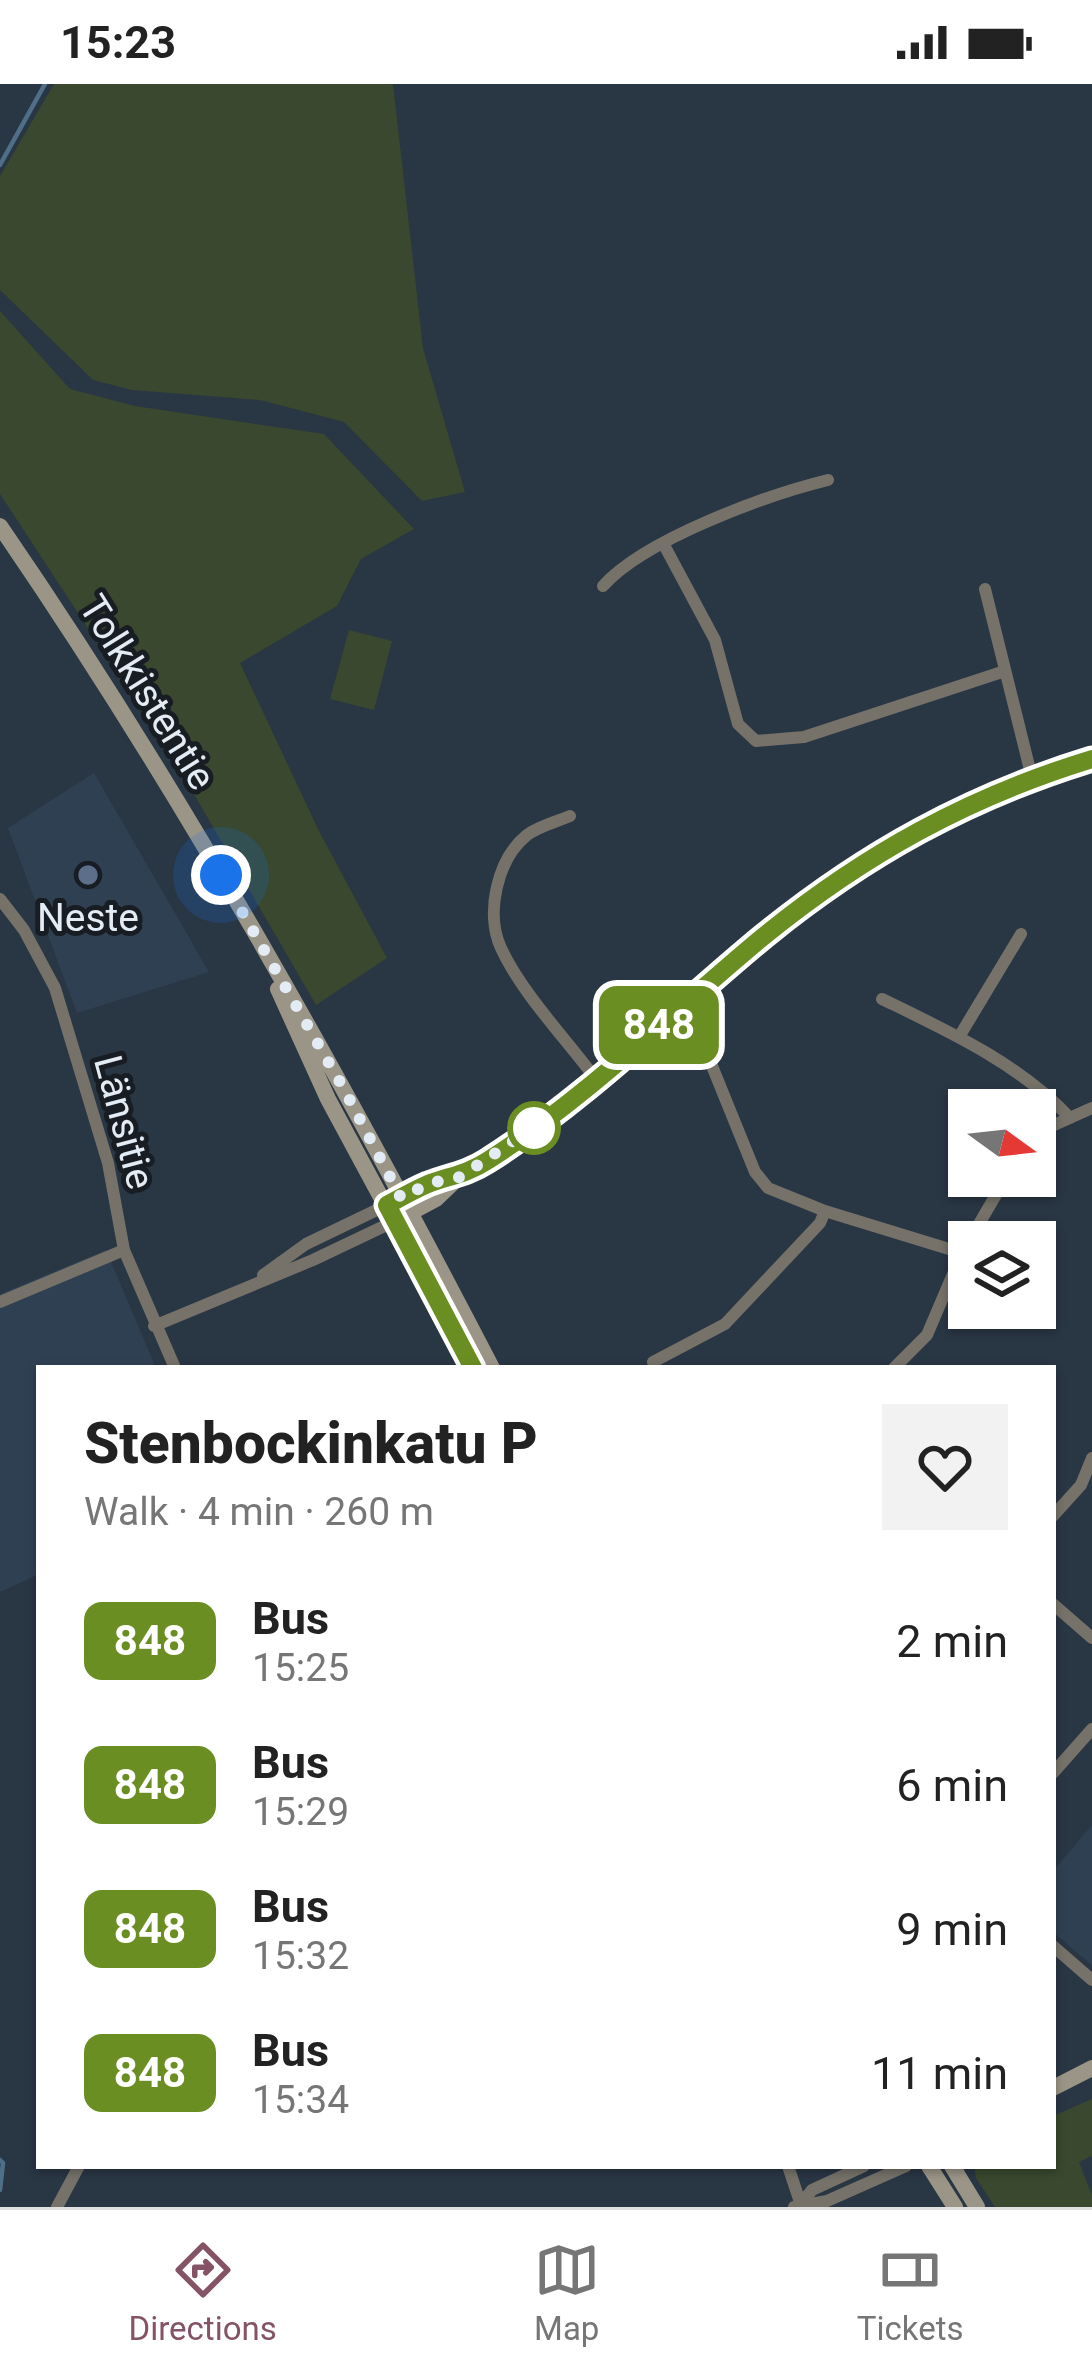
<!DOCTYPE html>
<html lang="en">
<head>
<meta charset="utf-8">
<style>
	body { margin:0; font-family:Roboto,sans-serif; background:#f2f2f2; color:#222; height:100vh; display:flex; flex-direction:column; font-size:45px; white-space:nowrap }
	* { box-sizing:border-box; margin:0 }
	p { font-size:39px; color:#767676 }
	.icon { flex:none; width:66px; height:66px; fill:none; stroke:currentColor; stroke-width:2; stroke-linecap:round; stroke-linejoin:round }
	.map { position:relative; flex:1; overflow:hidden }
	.drawer { position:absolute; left:36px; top:1281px; width:1020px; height:804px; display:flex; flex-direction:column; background:#fff; border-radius:0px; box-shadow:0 3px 9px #0004 }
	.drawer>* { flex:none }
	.badge { padding:0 24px; border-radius:18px; font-size:42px; line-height:78px }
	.needle { width:78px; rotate:105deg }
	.fabs { position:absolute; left:948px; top:1005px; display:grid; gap:24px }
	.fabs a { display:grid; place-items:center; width:108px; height:108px; border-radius:0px; background:#fff; box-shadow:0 3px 9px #0004; font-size:60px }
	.you { position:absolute; width:60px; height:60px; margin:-30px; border:9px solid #fff; border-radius:50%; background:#1a73e8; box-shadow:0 0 0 18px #1a73e833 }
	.map>.badge { position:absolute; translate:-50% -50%; box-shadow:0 0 0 6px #fff }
	.round { display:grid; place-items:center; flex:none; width:126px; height:126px; border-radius:0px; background:#f2f2f2 }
	.headline { display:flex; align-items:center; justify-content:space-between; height:204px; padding:0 48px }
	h1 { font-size:57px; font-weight:800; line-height:90px }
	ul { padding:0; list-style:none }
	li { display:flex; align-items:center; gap:36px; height:144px; padding:0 48px }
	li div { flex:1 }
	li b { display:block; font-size:45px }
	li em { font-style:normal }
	li .badge { min-width:132px; font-weight:700; text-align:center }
	.status { display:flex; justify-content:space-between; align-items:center; height:84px; padding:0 60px; background:#fff; direction:ltr }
	.status svg { height:33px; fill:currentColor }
	.tabs { display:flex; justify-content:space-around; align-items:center; height:168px; border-top:3px solid #e0e0e0; background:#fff; font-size:33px; color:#767676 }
	.tabs a { display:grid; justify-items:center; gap:6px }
	.tabs .current { color:#855366 }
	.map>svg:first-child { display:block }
	.built { fill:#304053 }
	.green { fill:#39482e }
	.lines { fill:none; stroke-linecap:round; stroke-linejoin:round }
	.stream { stroke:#4f6f88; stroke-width:4.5 }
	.street { stroke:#76726a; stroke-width:12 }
	.secondary { stroke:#9b9587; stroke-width:16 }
	.line-casing { stroke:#fff; stroke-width:27 }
	.line { stroke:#6b8e23; stroke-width:18 }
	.walk { stroke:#e3ebf4; stroke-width:12; stroke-dasharray:0 21.6 }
	.service-dot { fill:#5c6f8a; stroke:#171d23; stroke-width:4.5 }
	.stop-dot { fill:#fff; stroke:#6b8e23; stroke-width:6 }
	.labels { text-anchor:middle; stroke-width:10; stroke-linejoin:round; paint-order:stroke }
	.street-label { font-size:39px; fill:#e3ebf4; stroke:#171d23 }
	.poi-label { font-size:39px; fill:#e3ebf4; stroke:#171d23 }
</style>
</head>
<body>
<div class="status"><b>15:23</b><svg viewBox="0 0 49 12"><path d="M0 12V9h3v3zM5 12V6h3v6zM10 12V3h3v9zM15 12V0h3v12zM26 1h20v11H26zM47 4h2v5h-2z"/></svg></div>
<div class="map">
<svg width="1092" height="2123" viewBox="0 0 1092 2123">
	<rect width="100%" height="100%" fill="#293644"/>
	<path class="built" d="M94,689L209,888L77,929L8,744Z
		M106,1166L156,1284H39V1490L0,1508V1210Z
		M1092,1741V1881L1053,1848V1787Z"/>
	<path class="green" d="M54,0H393L423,264L465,408L422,417L344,338L260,316L132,306L93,296L0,206V92Z
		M0,227L70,305L135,322L324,350L414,445L361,475L337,522L240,579L319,747L387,874L316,921L173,674L0,410Z
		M349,546L392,557L374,626L330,615Z
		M1092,2015V2072L1079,2078L1092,2111V2123H995L976,2094L974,2082H1053V2032Z"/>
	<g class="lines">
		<path class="stream" d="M0,81L45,0
			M0,2076L3,2079L0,2106"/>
		<path class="street" d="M663,459L715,556L738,640L756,657L804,653L1005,587
			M603,502C645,455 767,411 828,396
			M985,505L1032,694
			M570,732C556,738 539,742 527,751C497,775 485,830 501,864C521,908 566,955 595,994
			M0,815L24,846L55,904L108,1079L124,1166L175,1284
			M882,915C948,947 1020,980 1070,1034
			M676,927L710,977L755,1088L768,1104L825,1127L962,1169
			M959,953L1021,850
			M1035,1056L1054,1041L1092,1024
			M263,1191L306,1160L387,1121
			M0,1218L124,1166
			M154,1242L313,1176L395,1137
			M653,1278L725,1240L820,1139L825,1127
			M894,1284L927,1251L962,1169L1007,1092
			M1053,1432L1081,1401L1092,1374
			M1053,1520L1092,1554
			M1053,1689L1092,1645
			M1053,1862L1092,1896
			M788,2082L801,2121
			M801,2120L812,2106L864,2082
			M57,2123L79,2082
			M794,2123L827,2117L906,2082"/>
		<path class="secondary" d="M0,442C184,710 342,995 492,1284
			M278,905L328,1015L473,1284
			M394,1117L430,1099L459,1093
			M395,1137L436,1115L460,1092L540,1039L768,849L850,788L920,743L976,717L1092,675
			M1053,2004L1092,1984
			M929,2082L955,2123
			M952,2082L977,2123"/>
	</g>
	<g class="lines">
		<g class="line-casing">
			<path id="line" d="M473,1284L387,1121C400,1114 414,1106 428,1100C449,1092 467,1090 487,1077C587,1014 673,927 764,852C865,770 968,713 1092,675"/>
		</g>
		<use href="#line" class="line"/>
		<path class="walk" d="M221,791L344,1005L401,1114L430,1099L460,1093L540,1039L534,1044"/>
	</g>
	<circle class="service-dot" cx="88" cy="791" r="12"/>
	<circle class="stop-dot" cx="534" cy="1044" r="24"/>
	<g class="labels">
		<g class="street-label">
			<text transform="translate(148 608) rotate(58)" y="14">Tolkkistentie</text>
			<text transform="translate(125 1038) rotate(75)" y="14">Länsitie</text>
		</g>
		<g class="poi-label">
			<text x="88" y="847">Neste</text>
		</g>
	</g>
</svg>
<div class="fabs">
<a><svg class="needle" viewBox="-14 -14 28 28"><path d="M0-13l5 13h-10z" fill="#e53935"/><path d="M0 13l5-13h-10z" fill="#767676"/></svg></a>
<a><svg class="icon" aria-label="layers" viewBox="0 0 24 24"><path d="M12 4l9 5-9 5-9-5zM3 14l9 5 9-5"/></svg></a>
</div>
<div class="you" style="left:221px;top:791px"></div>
<b class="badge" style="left:659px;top:941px;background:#6b8e23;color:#fff">848</b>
<section class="drawer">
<div class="headline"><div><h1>Stenbockinkatu P</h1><p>Walk · 4 min · 260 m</p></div><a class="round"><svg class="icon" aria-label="heart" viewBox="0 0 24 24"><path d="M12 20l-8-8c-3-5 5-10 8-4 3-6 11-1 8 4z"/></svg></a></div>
<ul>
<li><span class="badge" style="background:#6b8e23;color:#fff">848</span><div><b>Bus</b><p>15:25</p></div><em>2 min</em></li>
<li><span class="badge" style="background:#6b8e23;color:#fff">848</span><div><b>Bus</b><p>15:29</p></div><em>6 min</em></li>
<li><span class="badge" style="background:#6b8e23;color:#fff">848</span><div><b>Bus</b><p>15:32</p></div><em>9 min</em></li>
<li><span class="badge" style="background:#6b8e23;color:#fff">848</span><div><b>Bus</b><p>15:34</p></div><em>11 min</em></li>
</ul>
</section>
</div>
<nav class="tabs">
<a class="current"><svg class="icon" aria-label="directions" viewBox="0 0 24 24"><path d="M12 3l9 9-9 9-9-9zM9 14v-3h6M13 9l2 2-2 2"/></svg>Directions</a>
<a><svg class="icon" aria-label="map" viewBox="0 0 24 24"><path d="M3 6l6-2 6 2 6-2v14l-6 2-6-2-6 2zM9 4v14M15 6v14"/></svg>Map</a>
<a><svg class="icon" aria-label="tickets" viewBox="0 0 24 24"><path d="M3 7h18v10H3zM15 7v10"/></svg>Tickets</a>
</nav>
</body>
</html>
